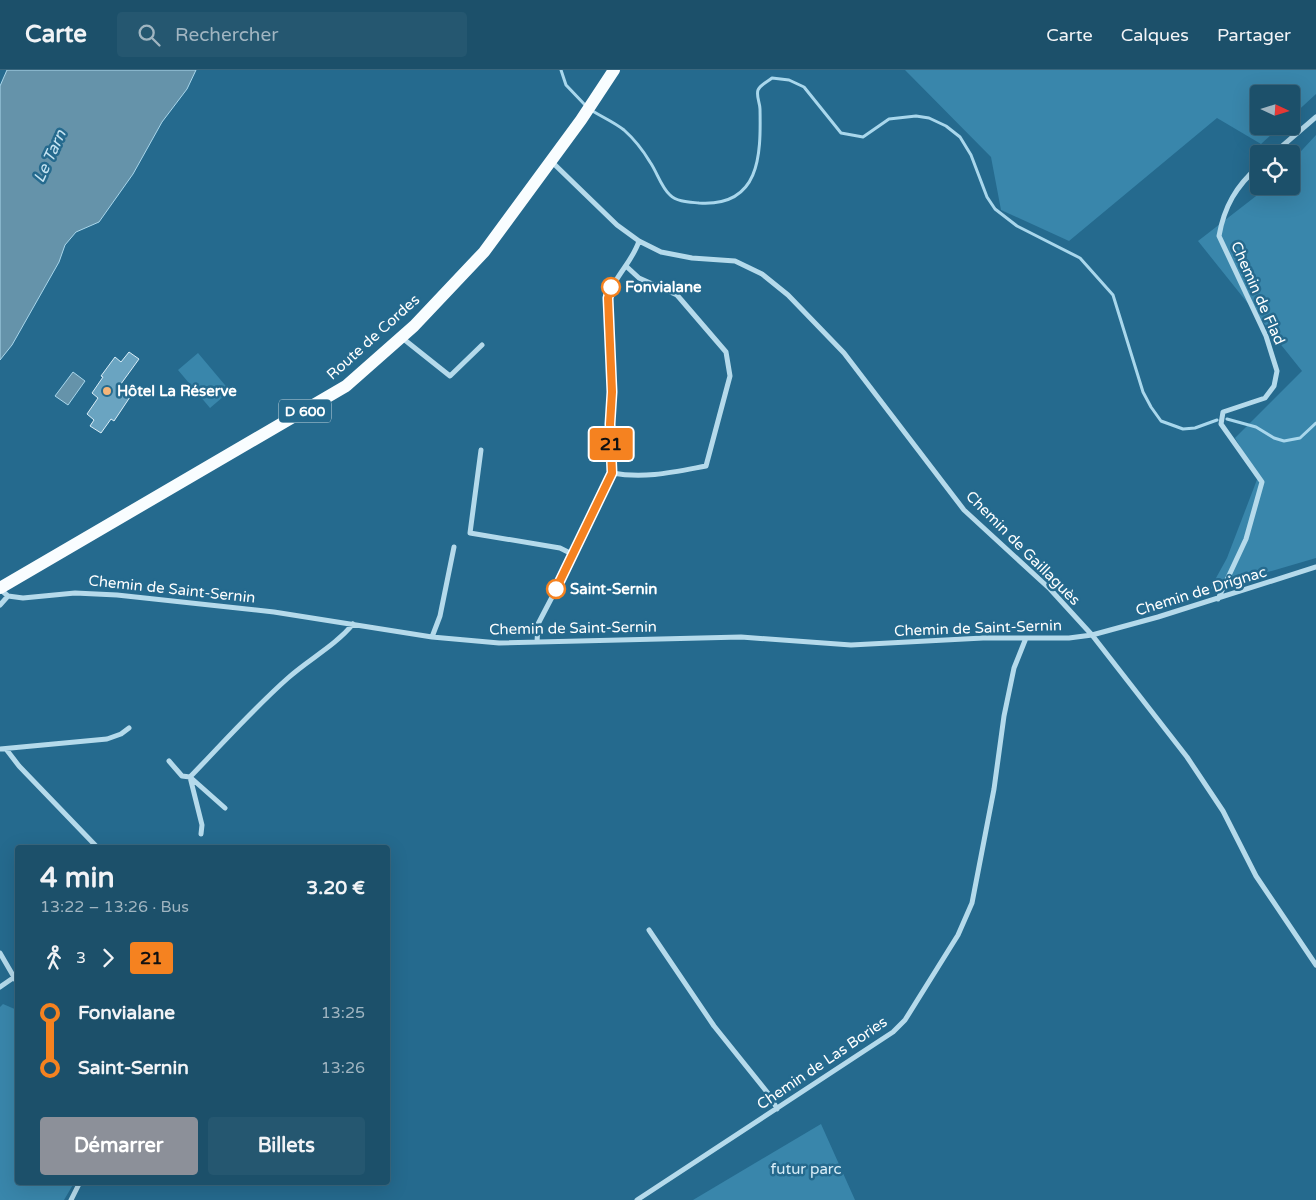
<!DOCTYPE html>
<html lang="fr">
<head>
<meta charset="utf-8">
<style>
	body { margin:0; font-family:"Varela Round",sans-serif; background:#255770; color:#f1f3f6; height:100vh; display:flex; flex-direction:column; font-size:19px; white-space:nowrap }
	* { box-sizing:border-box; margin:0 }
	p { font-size:16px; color:#a0b5c1 }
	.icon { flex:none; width:28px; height:28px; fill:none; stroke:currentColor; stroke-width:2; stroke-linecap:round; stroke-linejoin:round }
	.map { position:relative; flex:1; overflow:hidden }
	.panel { position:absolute; left:15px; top:775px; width:375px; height:340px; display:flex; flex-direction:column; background:#1c506a; border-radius:5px; box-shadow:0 5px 20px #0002,0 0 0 1px #3a677e }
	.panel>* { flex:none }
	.badge { padding:0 10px; border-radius:4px; font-size:18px; line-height:32px }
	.needle { width:32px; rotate:94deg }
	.tools { position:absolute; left:1250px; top:15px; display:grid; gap:10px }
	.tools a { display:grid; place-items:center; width:50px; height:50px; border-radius:5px; background:#1c506a; box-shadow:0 5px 20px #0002,0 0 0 1px #3a677e; font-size:25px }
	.map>.badge { position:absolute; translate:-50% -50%; box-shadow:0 0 0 2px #fff }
	.legs { display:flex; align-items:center; gap:8px; height:55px; padding:0 25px; font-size:16px }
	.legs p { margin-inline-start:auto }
	.overview { display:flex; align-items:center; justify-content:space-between; height:85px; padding:0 25px }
	h1 { font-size:28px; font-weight:800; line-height:38px }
	.action { display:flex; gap:10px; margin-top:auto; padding:10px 25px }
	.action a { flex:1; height:58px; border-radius:5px; background:#8c9099; color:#fff; font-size:20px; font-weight:800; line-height:58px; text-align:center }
	.action a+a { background:#255770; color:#f1f3f6 }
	ul { padding:0 25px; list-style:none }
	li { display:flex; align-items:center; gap:18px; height:55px; font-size:19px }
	li i { display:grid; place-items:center; width:8px; height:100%; margin:0 6px; background:currentColor }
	li i::after { content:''; width:12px; height:12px; margin:-6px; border:4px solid; border-radius:50%; background:#1c506a }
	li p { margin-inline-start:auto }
	li:first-child i { background:linear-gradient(#0000 50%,currentColor 0) }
	li:last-child i { background:linear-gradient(currentColor 50%,#0000 0) }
	header { display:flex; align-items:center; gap:30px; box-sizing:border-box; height:70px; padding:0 25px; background:#1c506a; border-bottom:1px solid #3a677e }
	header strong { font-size:24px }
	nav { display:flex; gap:28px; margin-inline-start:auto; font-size:18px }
	.search { width:350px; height:45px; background:#255770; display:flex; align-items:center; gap:12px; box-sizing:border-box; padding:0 18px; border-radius:5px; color:#a0b5c1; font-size:19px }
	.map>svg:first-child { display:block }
	.green { fill:#3986ab }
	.water { fill:#6593aa; stroke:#a9d7ec }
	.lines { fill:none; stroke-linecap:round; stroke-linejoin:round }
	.stream { stroke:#a9d7ec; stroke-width:3 }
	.building { fill:#6aa4c1; stroke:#daeef8 }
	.minor { stroke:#b5daeb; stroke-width:5 }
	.primary { stroke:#f9fdff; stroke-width:12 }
	.line-1-casing { stroke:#fff; stroke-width:11 }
	.line-1 { stroke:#f58220; stroke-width:8 }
	.stop-1-dot { fill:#fff; stroke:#f58220; stroke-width:2.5 }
	.poi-dot { fill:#f5b579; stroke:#256a8e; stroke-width:2 }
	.labels { text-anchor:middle; stroke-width:5; stroke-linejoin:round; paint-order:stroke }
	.shield { fill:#256a8e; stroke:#bed2dd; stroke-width:1 }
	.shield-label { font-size:14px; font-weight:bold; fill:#fff }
	.stop-label { font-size:15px; font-weight:bold; fill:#fff; stroke:#256a8e; text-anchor:start }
	.street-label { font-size:15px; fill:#fff; stroke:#256a8e }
	.poi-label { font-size:15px; font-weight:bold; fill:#fff; stroke:#256a8e; text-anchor:start }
	.park-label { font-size:15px; fill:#daeef8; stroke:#256a8e }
	.water-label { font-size:16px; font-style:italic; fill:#c7e5f3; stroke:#256a8e }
</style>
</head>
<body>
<header>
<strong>Carte</strong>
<div class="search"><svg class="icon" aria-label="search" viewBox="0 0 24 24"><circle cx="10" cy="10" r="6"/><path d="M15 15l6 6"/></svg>Rechercher</div>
<nav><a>Carte</a><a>Calques</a><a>Partager</a></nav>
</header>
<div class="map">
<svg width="1316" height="1130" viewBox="0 0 1316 1130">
	<rect width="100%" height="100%" fill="#256a8e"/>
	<path class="green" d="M905,0H1316V24L1291,47V24H1259V56H1281L1261,74L1217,48L1069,171L1001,140L991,87Z
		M1316,65V488L1210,519L1227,488L1258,407L1235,368L1302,301L1198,171L1269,116H1291V92Z
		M198,283L230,321L210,338L178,300Z
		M3,934L17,940L18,1112L74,1113L64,1130H0V937Z
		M821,1054L855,1130H693Z"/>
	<path class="water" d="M7,0H196L187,19L162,52L133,104L99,152L76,162L65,175L59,192L12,275L0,290V16Z
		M73,302L85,311L68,335L55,326Z"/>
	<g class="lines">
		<path class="stream" d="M561,0L566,15L586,36
			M591,40C602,47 614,52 624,60C633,68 644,82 650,92C657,102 661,117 670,125C677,132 689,132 699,133C760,137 761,86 760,39C760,33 756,26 758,20C760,15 767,12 772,8L789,10L804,17L841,63L863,67L889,49L916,46L929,48L946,56L960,67L971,85L987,127L995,139L1017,156L1080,188L1113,225L1143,322L1151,337L1161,351L1183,359L1195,358L1217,350
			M1227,349L1256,357L1274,368L1284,371L1300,368L1316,353"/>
	</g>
	<path class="building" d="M129,282L139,289L118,318L130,327L114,351L111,349L101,363L90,356L94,350L87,344L98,328L92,323L103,307L101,306L115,287L121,292Z"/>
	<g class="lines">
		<path class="minor" d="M1273,84L1316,47
			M552,92L617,155L639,171L661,182L692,188L735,191L762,204L788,225L844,283L964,440L1050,519L1092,565L1187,687L1223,741L1256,806L1316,895
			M401,267L450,306L482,275
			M481,380L470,463L560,478L574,485
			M612,403C645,409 674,402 706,396L730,306L726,282L677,225L639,208L627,197
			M1,520L8,526L23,528L75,523L117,525L274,542L432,567L499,573L741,567L851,575L983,568H1069L1092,565L1158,547L1316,497
			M1218,529L1246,469L1262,412L1221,354L1223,342L1265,328L1274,316L1277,301L1266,266L1219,166C1224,137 1236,116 1259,96
			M0,535L8,526
			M432,567L440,546L454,477
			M537,572L538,554L574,485L612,403L610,354L612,322L609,228C613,207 632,193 639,171
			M0,679L107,669L121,664L129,658
			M6,679L19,696L96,776L95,778
			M169,691L182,706L190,707L202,755L201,764
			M225,738L190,707C222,674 253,639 288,608C309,589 335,576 353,554
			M649,860L714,956L771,1027L777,1039
			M0,883L18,914
			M0,917L13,908
			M71,1130L80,1112
			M637,1130L893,962L905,950L958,865L972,833L994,719L1004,646L1014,598L1026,568"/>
		<path class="primary" d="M0,518L346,316L414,256L484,182L581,50L614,0"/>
	</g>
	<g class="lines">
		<g class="line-1-casing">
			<path id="line-1" d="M556,519L612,403L610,354L612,322L608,228L611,217"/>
		</g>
		<use href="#line-1" class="line-1"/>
	</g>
	<g class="stop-1-dot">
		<circle cx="611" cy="217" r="9"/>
		<circle cx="556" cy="519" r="9"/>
	</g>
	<circle class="poi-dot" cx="107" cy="321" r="5"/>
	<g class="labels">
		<rect class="shield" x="279" y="329.5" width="52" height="23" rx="4"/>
		<g class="shield-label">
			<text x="305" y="346">D 600</text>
		</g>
		<g class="stop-label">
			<text x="625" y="222">Fonvialane</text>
			<text x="570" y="524">Saint-Sernin</text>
		</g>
		<g class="street-label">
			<text transform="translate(1258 223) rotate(66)" y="5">Chemin de Flad</text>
			<text transform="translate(373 267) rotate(-42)" y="5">Route de Cordes</text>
			<text transform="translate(1023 478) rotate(45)" y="5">Chemin de Gaillaguès</text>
			<text transform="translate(172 519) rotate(6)" y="5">Chemin de Saint-Sernin</text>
			<text transform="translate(1201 521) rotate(-17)" y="5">Chemin de Drignac</text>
			<text transform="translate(573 558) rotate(-1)" y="5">Chemin de Saint-Sernin</text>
			<text transform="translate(978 558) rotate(-2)" y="5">Chemin de Saint-Sernin</text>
			<text transform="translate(822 993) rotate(-34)" y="5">Chemin de Las Bories</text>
		</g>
		<g class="poi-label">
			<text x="117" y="326">Hôtel La Réserve</text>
		</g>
		<g class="park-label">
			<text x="806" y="1104">futur parc</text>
		</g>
		<g class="water-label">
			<text transform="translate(49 86) rotate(-65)" y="6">Le Tarn</text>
		</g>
	</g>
</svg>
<div class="tools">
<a><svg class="needle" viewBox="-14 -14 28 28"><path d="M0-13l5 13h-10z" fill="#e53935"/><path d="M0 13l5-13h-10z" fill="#a0b5c1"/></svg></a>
<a><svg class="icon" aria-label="locate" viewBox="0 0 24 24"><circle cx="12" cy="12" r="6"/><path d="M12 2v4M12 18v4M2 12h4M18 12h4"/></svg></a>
</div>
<b class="badge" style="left:611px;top:374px;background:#f58220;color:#111">21</b>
<section class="panel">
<div class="overview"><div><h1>4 min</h1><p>13:22 – 13:26 · Bus</p></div><b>3.20 €</b></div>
<div class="legs"><svg class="icon" aria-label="walk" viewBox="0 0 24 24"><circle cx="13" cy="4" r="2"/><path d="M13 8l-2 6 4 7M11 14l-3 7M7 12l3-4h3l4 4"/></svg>3<svg class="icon" aria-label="forward" viewBox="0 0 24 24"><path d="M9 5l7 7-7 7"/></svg><b class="badge" style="background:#f58220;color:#111">21</b></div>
<ul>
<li><i style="color:#f58220"></i><b>Fonvialane</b><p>13:25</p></li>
<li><i style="color:#f58220"></i><b>Saint-Sernin</b><p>13:26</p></li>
</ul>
<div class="action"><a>Démarrer</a><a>Billets</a></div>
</section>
</div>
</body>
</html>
